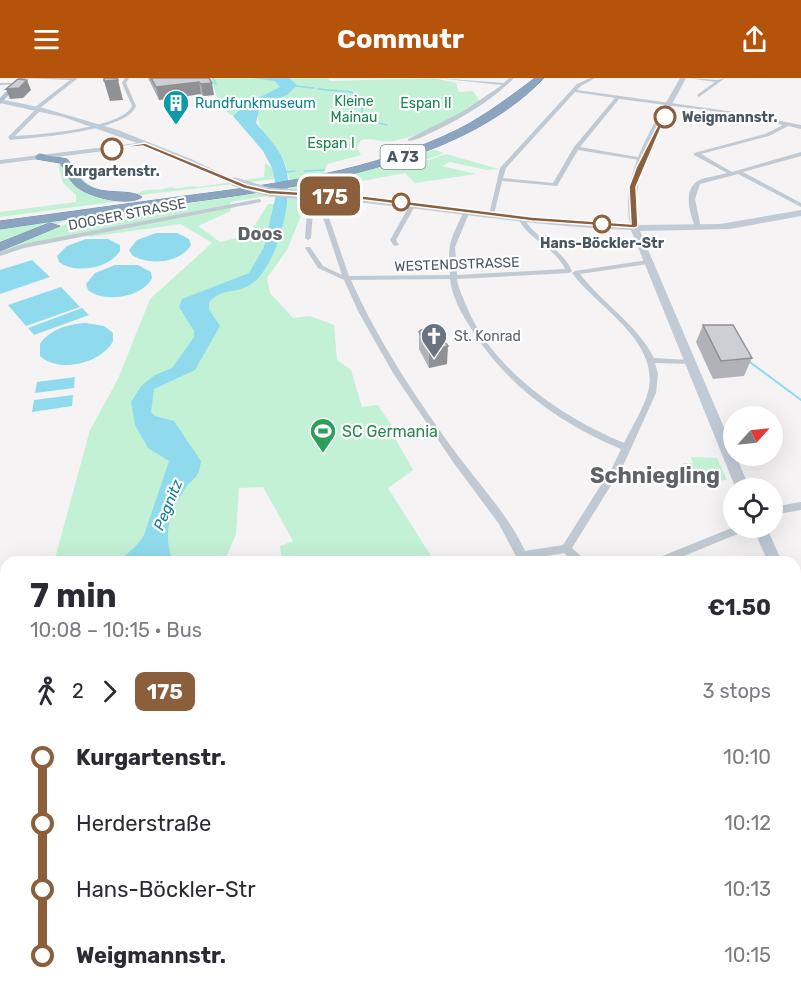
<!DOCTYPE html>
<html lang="en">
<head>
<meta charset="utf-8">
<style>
	body { margin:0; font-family:Rubik,sans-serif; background:#f7f7f7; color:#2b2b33; height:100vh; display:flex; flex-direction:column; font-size:22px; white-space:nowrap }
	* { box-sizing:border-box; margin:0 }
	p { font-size:20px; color:#7c7c81 }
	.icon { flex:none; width:33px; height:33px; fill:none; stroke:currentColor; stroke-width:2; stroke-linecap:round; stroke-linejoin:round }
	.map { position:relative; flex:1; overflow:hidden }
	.side { position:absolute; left:0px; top:478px; width:801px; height:446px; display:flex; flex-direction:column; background:#fff; border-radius:18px 18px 0 0; box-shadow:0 6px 24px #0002 }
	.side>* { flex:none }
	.badge { padding:0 12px; border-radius:9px; font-size:21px; line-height:39px }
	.needle { width:39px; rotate:63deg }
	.tools { position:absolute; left:723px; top:328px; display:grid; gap:12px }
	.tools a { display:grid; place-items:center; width:60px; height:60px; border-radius:50%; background:#fff; box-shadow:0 6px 24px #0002; font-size:30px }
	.map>.badge { position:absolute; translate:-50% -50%; box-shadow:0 0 0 3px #fff }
	.legs { display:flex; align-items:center; gap:9px; height:66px; padding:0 30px; font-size:20px }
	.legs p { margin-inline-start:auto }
	.head { display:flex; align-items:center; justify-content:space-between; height:102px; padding:0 30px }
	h1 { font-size:33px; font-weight:700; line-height:45px }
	ul { padding:0 30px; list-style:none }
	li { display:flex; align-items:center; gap:21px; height:66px; font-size:22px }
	li i { display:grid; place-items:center; width:9px; height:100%; margin:0 8px; background:currentColor }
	li i::after { content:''; width:15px; height:15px; margin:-8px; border:4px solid; border-radius:50%; background:#fff }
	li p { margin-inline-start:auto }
	li:first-child i { background:linear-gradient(#0000 50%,currentColor 0) }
	li:last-child i { background:linear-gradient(currentColor 50%,#0000 0) }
	header { display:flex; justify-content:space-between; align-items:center; height:78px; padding:0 30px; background:#b45309; color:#fff; font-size:27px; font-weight:700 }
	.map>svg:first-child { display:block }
	.green { fill:#c3f1d5 }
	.water { fill:#90daee }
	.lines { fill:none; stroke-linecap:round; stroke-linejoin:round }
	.stream-far1 { stroke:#90daee; stroke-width:1.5 }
	.stream { stroke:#90daee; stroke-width:2 }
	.highway-casing { stroke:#7690ad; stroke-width:1 }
	.street { fill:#c1cad2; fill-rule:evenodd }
	.secondary { fill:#c1cbd6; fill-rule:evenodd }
	.primary { fill:#b3c2d1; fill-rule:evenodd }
	.highway { fill:#8ba5c1; fill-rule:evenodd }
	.secondary-bridge { stroke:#c1cbd6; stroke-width:9 }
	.wall { fill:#b0b2b7 }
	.shaded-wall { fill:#909195 }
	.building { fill:#cdcfd5; stroke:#909195; stroke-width:1.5 }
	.line-1 { fill:#8b5e3c; stroke:#fff; stroke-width:1.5 }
	.stop-1-dot { fill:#fff; stroke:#8b5e3c; stroke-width:3 }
	.labels { text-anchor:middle; stroke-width:4.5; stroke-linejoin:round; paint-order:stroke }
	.far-park-label { font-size:14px; fill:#17864f; stroke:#fff }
	.far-culture-label { font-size:14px; fill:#0d838f; stroke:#fff; text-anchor:start }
	.far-stop-label { font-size:14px; font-weight:bold; fill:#4a5661; stroke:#fff }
	.far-street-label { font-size:14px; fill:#4a5661; stroke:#fff }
	.far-worship-label { font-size:14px; fill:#5b616d; stroke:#fff; text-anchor:start }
	.shield { fill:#fff; stroke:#808990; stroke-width:1.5 }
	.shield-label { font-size:15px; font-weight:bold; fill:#4a5661 }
	.far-water-label { font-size:15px; font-style:italic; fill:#0c7c9b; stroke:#fff }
	.leisure-label { font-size:16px; fill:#27864d; stroke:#fff; text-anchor:start }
	.far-district-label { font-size:18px; font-weight:bold; fill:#5f6368; stroke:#fff }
	.district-label { font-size:22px; font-weight:bold; fill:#5f6368; stroke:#fff }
</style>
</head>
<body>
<header><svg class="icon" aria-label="menu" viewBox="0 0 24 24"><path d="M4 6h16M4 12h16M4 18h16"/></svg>Commutr<svg class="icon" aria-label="share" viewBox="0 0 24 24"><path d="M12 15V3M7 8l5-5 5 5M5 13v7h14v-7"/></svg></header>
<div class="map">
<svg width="801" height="923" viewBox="0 0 801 923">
	<rect width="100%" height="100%" fill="#f5f3f3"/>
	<path class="green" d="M211,0H328L330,3L434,0L456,5L459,14L473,13L480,24C453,41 425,57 393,63C382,65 373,59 361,62L357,69L361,77L327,86L322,103L397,85L434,72L444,75L404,90L317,113L306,125L287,172L267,200L270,215L293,240L310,238L334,247L337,282L351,292L362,329L378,327L399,359L395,360L413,392L388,410L435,484H282L280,468L293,463L263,409L239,410L236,456L224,484H54L90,352L118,301L150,221L212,165L181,146L89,159V154L0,175V170L78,142L259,115L267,118L230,124L231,133L198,148L220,164L249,157L268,126H287C300,73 257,65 258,37H230L217,19Z
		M446,76L499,91L487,92L450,84L442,88L476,96L415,105L405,95L346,106L349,115H326C362,96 407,91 446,76Z
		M265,85L272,90L275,101L141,117C125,117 110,115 96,111L91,114L123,120H142L0,139V134L76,124V117L63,105L58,87L73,86C79,109 111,118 133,116C139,116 143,112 147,112C156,111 161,113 170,109C181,113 188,106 198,109L264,99Z
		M79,139L42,150L0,167V149Z
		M691,379L717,380L727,402L701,404L683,385H693Z
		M6,864V918H390L392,923H0V871Z"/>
	<path class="water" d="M253,0H289L297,7L287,17L260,28L256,45C267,58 280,71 285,87C296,115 277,191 250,207C235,216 220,210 209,225V231L220,248L195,292L154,311L151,334L155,338L174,343L201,383C198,405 192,398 183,414C168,438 163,457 173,484H118C127,475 137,469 144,457L169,383L148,370L135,347L131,324L142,307L155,297L172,290L194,259V253L179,229L182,221L249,195L264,169L277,112L272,90L263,73L233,38L245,27L280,9L275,3Z
		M156,155H177L189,161L191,167C181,185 148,188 132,177L129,172L137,162Z
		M86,161H108L120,167V173C109,191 75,196 59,184L57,178L67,168Z
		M32,182L50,199L0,216V192Z
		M115,187H138L151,194L152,200C142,220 104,225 88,212L86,206L95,195Z
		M61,209L80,229L26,248L8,227Z
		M82,230L89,237L34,257L28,250Z
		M86,245L104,248L113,255V263C102,285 59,296 40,278V266C50,251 69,246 86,245Z
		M75,299L74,310L35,315L37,304Z
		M73,317L72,328L32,334L34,322Z"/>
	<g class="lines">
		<path class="stream-far1" d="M213,0L216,6
			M295,8L314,10
			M318,11L351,14L361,22
			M362,23L358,28L362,30V35L371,40V43L387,47
			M304,93L324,92
			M285,94L295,93"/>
		<path class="stream" d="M747,282L801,322"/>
		<g class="highway-casing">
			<path id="highway" d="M535,0H544C458,90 293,110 176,126C117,134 59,142 0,151V143C62,135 124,126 185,118C278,106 374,93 459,51C486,37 511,18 535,0Z
				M40,76L67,81C74,89 77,100 87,107C103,118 130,110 142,119C129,129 89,119 77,109C69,103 66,93 60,85L36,81L35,79Z
				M50,145L60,148L0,173V165Z"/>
		</g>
		<path class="street" d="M21,0H78L40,30L41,32L15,58C37,57 123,50 132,28L122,5L125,0H129L126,5L136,28C128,53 34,60 10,62L8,59L36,31L35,29L70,2Z
			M436,0L504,5L509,0H514C492,23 463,39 435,53C426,57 417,62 408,63V61L462,34L502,7Z
			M590,0H595L581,8L577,12L728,33L801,47V51L788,48L769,58L701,76L732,94L801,74V78L743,94L801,125V129L738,96L700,106L695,121L701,150L696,151C691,139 683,116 695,105C701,99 718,98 727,95L694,77V75L765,56L783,47L728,35L619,21L580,69L643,80L646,82L645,83L578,72L557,108L502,103L494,136L489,137L500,90L577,6ZM575,14L615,20L574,69L553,105L503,100L506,90Z
			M688,0L718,2L725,0L699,19L697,17L715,4Z
			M0,5H17L19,6L0,7Z
			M336,116L339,118L329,131L328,137L349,198L450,197C447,165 451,161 464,133L467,131L470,133L455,169L457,197L565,191C555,169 528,162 518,140L523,139C535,161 562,170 572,193L569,195L457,201C458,210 463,219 466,227C491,291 563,340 624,365C631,350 644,330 648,314C661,264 598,230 572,195L575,193L648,182L651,184L648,186L580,196C603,226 637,246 654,280L690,282L694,284L690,286L655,285L658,296L656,315L623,388L572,470L584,481L585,484H574L564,475L528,481L529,484H519L499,446L453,384L393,295L359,235L344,202L318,190L305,170L306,169H310L323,188L342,197L322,137L323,131L327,126L318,127L313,134L311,160L308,162L305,160L307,134L314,124L330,122ZM450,201C452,219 462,237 472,252C507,308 561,346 621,371L613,388L563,467L525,473C509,438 482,410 459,379C418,323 379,265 351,202Z
			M259,121L261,122V124L24,170L0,178V174L23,166Z
			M411,125L416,126L396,162L399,167L394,168L390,162Z
			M801,424V432L772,437V429Z
			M734,449L746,450L745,453L669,484H654L655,481Z
			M795,908L801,910V923H791L788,918H795Z
			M604,918H620L622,923H606Z"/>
		<path class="secondary" d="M680,0H686C663,45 627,95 639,147L720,146L801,132V138L730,151L640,153L734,373V378H736L750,411H736L631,152C526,149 423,128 318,121L314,118L318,115C422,123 526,144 630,147C619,94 656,44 680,0Z
			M0,21L43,30L118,52L191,81L239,104L232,106L145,68L0,86V82L137,65L63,39L0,25Z
			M753,450H767L782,484H768Z
			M795,522L801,525V550L795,548Z
			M801,634V667L795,668V635Z
			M0,758H6V778H0Z"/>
		<path class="primary" d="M19,0H26L0,26V20Z"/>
		<use href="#highway" class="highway"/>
		<path class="secondary-bridge" d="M235,104L269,114L318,118"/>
	</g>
	<path class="wall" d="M148,0H209L214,17L203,18L201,16L159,22Z
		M703,247L752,280L744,298L713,301L696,264Z
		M419,254L447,286L429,290L419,271Z
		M561,918H595L597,923H562Z"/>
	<path class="shaded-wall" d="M27,2L31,12L23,20L10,21L6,11Z
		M118,2L123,22L110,23L104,3Z
		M199,4L201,16L159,22L156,9Z
		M212,5L214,17L203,18L201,6Z
		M448,268L447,286L429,290V272Z"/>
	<path class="building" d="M104,0H117L118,2L104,3Z
		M151,0H209L212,5L201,6L199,4L156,9Z
		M18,1L27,2L19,10L6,11Z
		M703,247H733L752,280L721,283Z
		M430,250L433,254H437L448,268L429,272L419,254L421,252Z
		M566,918H595L597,923H567Z"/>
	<path class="line-1" d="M666,38L636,109L638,148L635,150L532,143L364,122L269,116L243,110L143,68L109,71L145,65L247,107L269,112L364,118L532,139L631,146L629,109L636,90L662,39Z"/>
	<defs>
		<g id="building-pin" transform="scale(1.35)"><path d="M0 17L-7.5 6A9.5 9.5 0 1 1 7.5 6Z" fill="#0f9aa8" stroke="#fff"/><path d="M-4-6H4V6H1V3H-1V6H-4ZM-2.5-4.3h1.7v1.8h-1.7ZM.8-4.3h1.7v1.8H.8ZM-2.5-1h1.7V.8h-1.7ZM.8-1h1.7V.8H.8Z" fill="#fff"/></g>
		<g id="church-pin" transform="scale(1.35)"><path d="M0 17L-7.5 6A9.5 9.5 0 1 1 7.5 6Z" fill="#6b7280" stroke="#fff"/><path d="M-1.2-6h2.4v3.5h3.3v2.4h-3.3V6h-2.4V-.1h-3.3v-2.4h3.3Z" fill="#fff"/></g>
		<g id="stadium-pin" transform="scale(1.35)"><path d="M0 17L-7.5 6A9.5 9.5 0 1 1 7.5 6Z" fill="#2e9e5b" stroke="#fff"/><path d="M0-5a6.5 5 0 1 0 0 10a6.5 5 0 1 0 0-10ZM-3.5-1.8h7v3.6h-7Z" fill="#fff"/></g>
	</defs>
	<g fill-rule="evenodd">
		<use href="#building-pin" x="176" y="25"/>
		<use href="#church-pin" x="434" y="258"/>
		<use href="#stadium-pin" x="323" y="353"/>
	</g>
	<g class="stop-1-dot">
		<circle cx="665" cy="39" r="10"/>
		<circle cx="112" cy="71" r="10"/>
		<circle cx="401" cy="124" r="8"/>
		<circle cx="602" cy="146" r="8"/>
	</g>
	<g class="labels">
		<g class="far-park-label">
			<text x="354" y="28">Kleine<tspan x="354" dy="16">Mainau</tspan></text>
			<text x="426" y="30">Espan II</text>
			<text x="331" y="70">Espan I</text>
		</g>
		<g class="far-culture-label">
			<text x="195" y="30">Rundfunkmuseum</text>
		</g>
		<g class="far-stop-label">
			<text x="682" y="44" text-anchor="start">Weigmannstr.</text>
			<text x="112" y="98">Kurgartenstr.</text>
			<text x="602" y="170">Hans-Böckler-Str</text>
		</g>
		<g class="far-street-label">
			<text transform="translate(127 136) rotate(-11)" y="5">DOOSER STRASSE</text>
			<text transform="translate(457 186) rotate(-2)" y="5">WESTENDSTRASSE</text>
		</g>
		<g class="far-worship-label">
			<text x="454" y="263">St. Konrad</text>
		</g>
		<rect class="shield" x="380.5" y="67" width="45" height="24" rx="4.5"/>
		<g class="shield-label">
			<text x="403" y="84">A 73</text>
		</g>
		<g class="far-water-label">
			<text transform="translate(168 427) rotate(-68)" y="5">Pegnitz</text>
		</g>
		<g class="leisure-label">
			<text x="342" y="359">SC Germania</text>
		</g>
		<g class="far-district-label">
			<text x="260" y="162">Doos</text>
		</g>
		<g class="district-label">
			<text x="655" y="405">Schniegling</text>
		</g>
	</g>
</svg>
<div class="tools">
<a><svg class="needle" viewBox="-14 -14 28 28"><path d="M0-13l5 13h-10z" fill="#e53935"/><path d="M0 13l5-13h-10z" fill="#7c7c81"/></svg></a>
<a><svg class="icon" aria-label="locate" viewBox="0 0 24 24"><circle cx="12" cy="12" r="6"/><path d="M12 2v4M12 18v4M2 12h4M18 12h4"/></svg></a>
</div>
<b class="badge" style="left:330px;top:118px;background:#8b5e3c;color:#fff">175</b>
<section class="side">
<div class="head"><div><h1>7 min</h1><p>10:08 – 10:15 · Bus</p></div><b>€1.50</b></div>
<div class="legs"><svg class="icon" aria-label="walk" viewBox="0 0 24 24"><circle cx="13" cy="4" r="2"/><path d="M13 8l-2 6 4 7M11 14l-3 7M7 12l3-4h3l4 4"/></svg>2<svg class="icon" aria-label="forward" viewBox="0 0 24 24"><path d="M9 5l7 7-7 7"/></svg><b class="badge" style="background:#8b5e3c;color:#fff">175</b><p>3 stops</p></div>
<ul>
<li><i style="color:#8b5e3c"></i><b>Kurgartenstr.</b><p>10:10</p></li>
<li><i style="color:#8b5e3c"></i><span>Herderstraße</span><p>10:12</p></li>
<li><i style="color:#8b5e3c"></i><span>Hans-Böckler-Str</span><p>10:13</p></li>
<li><i style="color:#8b5e3c"></i><b>Weigmannstr.</b><p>10:15</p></li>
</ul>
</section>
</div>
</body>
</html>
